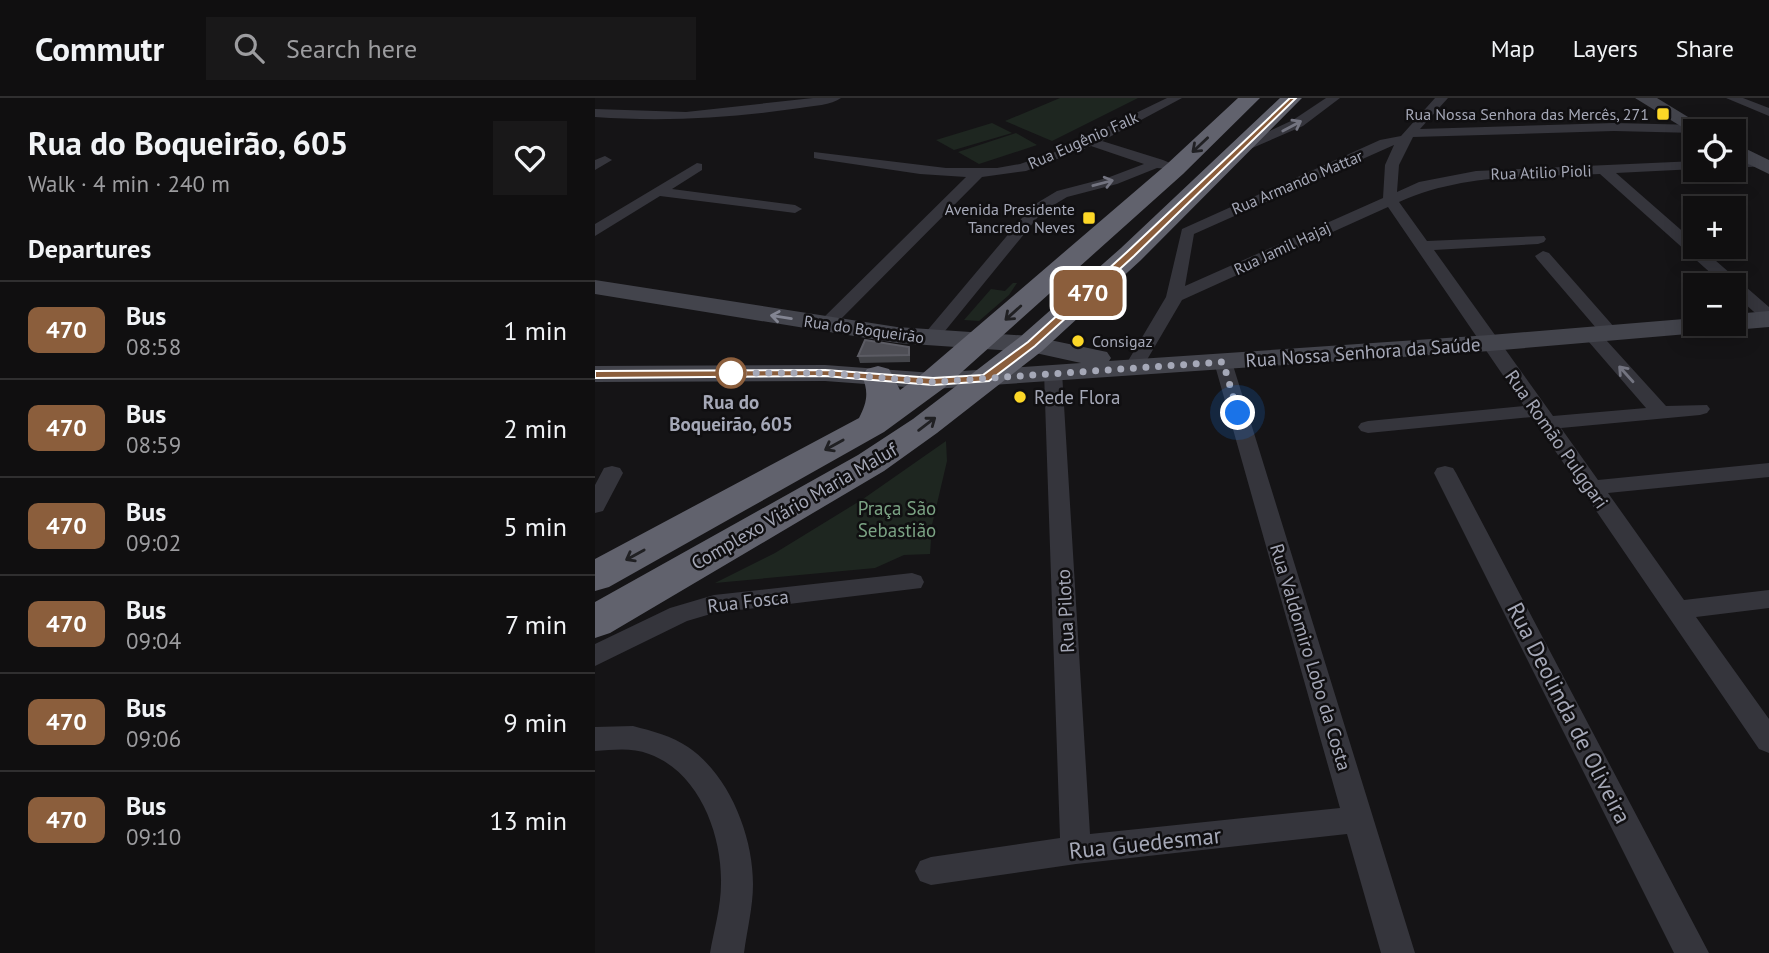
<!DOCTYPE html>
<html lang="en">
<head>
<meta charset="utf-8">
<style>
	body { margin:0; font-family:"PT Sans",sans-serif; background:#191819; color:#f1f3f6; height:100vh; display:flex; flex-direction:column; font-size:26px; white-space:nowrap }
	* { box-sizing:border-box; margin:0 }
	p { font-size:23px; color:#9c9c9f }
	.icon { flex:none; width:38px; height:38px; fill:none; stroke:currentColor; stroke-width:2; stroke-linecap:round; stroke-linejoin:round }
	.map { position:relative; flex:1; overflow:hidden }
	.details { display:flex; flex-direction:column; background:#100f10; width:595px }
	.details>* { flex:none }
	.badge { padding:0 14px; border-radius:10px; font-size:24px; line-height:46px }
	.fabs { position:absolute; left:1088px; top:21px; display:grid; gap:14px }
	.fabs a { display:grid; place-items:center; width:63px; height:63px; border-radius:0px; background:#100f10; box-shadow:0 4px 18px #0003,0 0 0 2px #302f30; font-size:35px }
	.you { position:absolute; width:35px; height:35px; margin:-18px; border:5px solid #fff; border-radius:50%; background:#1a73e8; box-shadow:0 0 0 10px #1a73e833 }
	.map>.badge { position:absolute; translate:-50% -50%; box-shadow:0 0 0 4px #fff }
	h2 { padding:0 28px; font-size:26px; line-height:63px }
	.round { display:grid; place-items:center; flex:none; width:74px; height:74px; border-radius:0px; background:#191819 }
	.headline { display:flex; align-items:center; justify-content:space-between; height:119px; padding:0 28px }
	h1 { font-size:33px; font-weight:700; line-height:52px }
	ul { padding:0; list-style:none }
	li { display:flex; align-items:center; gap:21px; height:98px; padding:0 28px; border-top:2px solid #302f30 }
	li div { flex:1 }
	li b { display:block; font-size:26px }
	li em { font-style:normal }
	li .badge { min-width:77px; font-weight:700; text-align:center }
	header { display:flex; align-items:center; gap:42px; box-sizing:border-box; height:98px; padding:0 35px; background:#100f10; border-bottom:2px solid #302f30 }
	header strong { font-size:33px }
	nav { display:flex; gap:38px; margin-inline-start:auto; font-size:24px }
	.search { width:490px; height:63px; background:#191819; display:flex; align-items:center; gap:18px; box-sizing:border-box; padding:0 24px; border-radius:0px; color:#9c9c9f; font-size:26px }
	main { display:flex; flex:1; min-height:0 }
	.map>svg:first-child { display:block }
	.green { fill:#1e2620 }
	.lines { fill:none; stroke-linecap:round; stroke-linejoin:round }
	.street { fill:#35353c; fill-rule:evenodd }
	.secondary { fill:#43444c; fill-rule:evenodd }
	.highway { fill:#61626d; fill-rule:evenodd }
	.wall { fill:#434449 }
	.building { fill:#4e4e55; stroke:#5c5c64; stroke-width:2 }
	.oneway { stroke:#737480 }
	.oneway2 { stroke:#202023 }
	.oneway3 { stroke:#838592 }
	.line { fill:#8b5e3c; stroke:#fff; stroke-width:2 }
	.walk { stroke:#a5a8b7; stroke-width:7; stroke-dasharray:0 12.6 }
	.poi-dot { fill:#fcd727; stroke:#100f11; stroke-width:2.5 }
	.stop-dot { fill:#fff; stroke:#8b5e3c; stroke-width:3.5 }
	.labels { text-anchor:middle; stroke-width:5; stroke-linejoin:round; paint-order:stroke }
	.far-poi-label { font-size:16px; fill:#a5a8b7; stroke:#100f11; text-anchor:end }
	.far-street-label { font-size:16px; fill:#a5a8b7; stroke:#100f11 }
	.street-label { font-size:19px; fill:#a5a8b7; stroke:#100f11 }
	.poi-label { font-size:19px; fill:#a5a8b7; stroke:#100f11; text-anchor:start }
	.stop-label { font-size:19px; font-weight:bold; fill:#a5a8b7; stroke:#100f11 }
	.park-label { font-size:19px; fill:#7ba384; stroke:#100f11 }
	.near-street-label { font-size:23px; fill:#a5a8b7; stroke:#100f11 }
</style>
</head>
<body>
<header>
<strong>Commutr</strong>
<div class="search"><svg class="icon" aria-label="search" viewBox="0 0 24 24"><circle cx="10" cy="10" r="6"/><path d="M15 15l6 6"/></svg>Search here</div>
<nav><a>Map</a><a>Layers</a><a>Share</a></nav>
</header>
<main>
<section class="details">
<div class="headline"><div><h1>Rua do Boqueirão, 605</h1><p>Walk · 4 min · 240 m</p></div><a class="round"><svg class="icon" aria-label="heart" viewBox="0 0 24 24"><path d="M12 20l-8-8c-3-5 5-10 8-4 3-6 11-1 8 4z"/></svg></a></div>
<h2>Departures</h2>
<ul>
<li><span class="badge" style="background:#8b5e3c;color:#fff">470</span><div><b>Bus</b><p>08:58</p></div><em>1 min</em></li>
<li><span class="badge" style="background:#8b5e3c;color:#fff">470</span><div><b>Bus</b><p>08:59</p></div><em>2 min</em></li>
<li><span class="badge" style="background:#8b5e3c;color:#fff">470</span><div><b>Bus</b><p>09:02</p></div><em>5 min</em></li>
<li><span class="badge" style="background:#8b5e3c;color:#fff">470</span><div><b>Bus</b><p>09:04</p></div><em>7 min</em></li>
<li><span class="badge" style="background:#8b5e3c;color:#fff">470</span><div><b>Bus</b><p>09:06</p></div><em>9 min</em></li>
<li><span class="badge" style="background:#8b5e3c;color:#fff">470</span><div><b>Bus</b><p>09:10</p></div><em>13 min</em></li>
</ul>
</section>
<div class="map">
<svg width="1174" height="855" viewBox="0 0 1174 855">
	<rect width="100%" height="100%" fill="#151416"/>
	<path class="green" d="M465,0H543L457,43L410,23Z
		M397,25L417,35L359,52L341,42Z
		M421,35L442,47L384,66L363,54Z
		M418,185H422L414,197L384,223L369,222L396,191L410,193Z
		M351,343L352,363L337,427L335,456L309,457L280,470L120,485L180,455L268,401Z"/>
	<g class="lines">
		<path class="street" d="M218,0H246C237,7 217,8 205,10C136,20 69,24 0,19V11L91,14Z
			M572,0H587L507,43L568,62L575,65V71L562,70L522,86L472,99L447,114L341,244H329L326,240L437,108L462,93L512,80L549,66L496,48L431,73L387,79L237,230H225L222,226L371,79L325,76L224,61L219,60V54L351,70H402L425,66L460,54Z
			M731,0H745L708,28L655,51L650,52L643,48L698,22Z
			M840,0H853L825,31L1019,25L1103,27L1109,31L1101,35L1019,33L818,39L804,67L802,94L824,84L881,73L1101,63V71L1021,75L1101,145V149H1105L1174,209V223L1168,222L1139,196V187H1129L1005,76C937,79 867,75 804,104L832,143L949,138L951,141L949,144L943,146L839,152L958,318L1051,310L987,236L996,231L1002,232L1071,308L1112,307L1115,311L1112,315L1105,317L966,330L1003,382L1174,365V379L1013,395L1089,502L1174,492V510L1101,519L1174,621V655L1164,651L937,319L773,335L766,333L763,329L766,325L773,323L929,308L793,109L587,202L546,272L539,274L530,268L571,199L587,131L785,42L806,38ZM799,47L790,67L788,100L590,188L599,136Z
			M1131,0H1148L1174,10V18Z
			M10,58L17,62L0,72V62Z
			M1164,61L1169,62V68L1139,70V62Z
			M102,65L107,66V72L77,91L200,107L207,111L200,115L65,98L0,138V126Z
			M948,153L954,155L1020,230L1023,234L1020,238H1008L942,161L940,158Z
			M628,258L637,264L820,855H786L752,736L481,766L336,787L325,783L320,773L325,763L336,759L465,740L449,274L458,268L467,274L495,736L745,710L619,264Z
			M17,368L25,370L28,375L8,413L0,415V387L9,370Z
			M850,368L858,370L861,375L1114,855H1079L839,375L842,370Z
			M317,475L326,478L329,484L326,490L119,515L92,523L0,568V546L75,510L119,497Z
			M38,628C57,633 77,638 93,649C134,677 158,737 158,786C158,809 152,832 149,855H115C119,832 126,809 126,785C127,736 104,674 54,656C36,649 18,652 0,653V629Z"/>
		<path class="secondary" d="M1040,0H1062L1116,33H1101L1100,37Z
			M1139,45L1174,62V76L1139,59Z
			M0,182L302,229L436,238L512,254L516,260L514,263L895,237L1101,220V226H1139V216L1174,213V229L1139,232L1128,227L1125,232L1116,234L895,253L338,291L230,283L0,284V268L230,267L338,275L486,265L436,254L302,245L0,196Z"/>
		<path class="highway" d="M643,0H665L588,76L349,290L289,334L14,489L0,493V461L264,320C272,305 274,294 267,278L272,271L283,268L294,271L305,292L327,276L572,66Z
			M685,0H707L546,162L447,253L342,335L289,373L15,535L0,540V504L263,357L318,321L425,239L526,150Z"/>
	</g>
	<path class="wall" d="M315,255V264L265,265L263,258Z"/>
	<path class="building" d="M270,242L314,249V257L263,258Z"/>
	<defs><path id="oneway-shaft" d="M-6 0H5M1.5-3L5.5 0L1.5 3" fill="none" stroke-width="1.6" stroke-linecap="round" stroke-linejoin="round" transform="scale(1.75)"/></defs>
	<g class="oneway">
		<use href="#oneway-shaft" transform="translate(697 28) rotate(-28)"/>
		<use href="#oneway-shaft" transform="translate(508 85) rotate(-15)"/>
		<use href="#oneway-shaft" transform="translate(1031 276) rotate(-132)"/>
	</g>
	<g class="oneway2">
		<use href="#oneway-shaft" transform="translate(605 47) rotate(137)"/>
		<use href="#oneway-shaft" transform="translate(418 215) rotate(138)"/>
		<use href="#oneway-shaft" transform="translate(332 326) rotate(-37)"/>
		<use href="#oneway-shaft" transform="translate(239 347) rotate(151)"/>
		<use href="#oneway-shaft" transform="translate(40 457) rotate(151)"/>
	</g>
	<use class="oneway3" href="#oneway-shaft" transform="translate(186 219) rotate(-171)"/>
	<path class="line" d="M695,0H701L539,158L440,248L394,283L338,287L230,278L0,280V273L230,272L338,280L388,277L433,244L532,154Z"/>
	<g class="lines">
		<path class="walk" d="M136,275H230L338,284L628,264L643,315"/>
	</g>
	<g class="poi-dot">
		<rect x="1061" y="9" width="14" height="14" rx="3.5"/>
		<rect x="487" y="113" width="14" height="14" rx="3.5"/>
		<circle cx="483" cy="243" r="7"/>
		<circle cx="425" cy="299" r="7"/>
	</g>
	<circle class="stop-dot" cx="136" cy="275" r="14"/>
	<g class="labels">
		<g class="far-poi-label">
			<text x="1054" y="22">Rua Nossa Senhora das Mercês, 271</text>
			<text x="480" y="117">Avenida Presidente<tspan x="480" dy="18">Tancredo Neves</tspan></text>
			<text x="497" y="249" text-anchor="start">Consigaz</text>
		</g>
		<g class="far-street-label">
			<text transform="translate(488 42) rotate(-24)" y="6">Rua Eugênio Falk</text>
			<text transform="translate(946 74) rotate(-2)" y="6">Rua Atilio Pioli</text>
			<text transform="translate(702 84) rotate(-23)" y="6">Rua Armando Mattar</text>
			<text transform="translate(687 150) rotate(-25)" y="6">Rua Jamil Hajaj</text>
			<text transform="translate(269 231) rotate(8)" y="6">Rua do Boqueirão</text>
		</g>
		<g class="street-label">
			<text transform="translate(768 254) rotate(-4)" y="7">Rua Nossa Senhora da Saúde</text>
			<text transform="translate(962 341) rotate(55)" y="7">Rua Romão Pulggari</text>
			<text transform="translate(199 408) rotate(-30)" y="7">Complexo Viário Maria Maluf</text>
			<text transform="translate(153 503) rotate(-7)" y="7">Rua Fosca</text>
			<text transform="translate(470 513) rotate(-93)" y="7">Rua Piloto</text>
			<text transform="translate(716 559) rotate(73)" y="7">Rua Valdomiro Lobo da Costa</text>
		</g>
		<g class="poi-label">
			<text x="439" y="306">Rede Flora</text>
		</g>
		<g class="stop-label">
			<text x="136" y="311">Rua do<tspan x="136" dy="22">Boqueirão, 605</tspan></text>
		</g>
		<g class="park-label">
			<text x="302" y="417">Praça São<tspan x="302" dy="22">Sebastião</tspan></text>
		</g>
		<g class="near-street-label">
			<text transform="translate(974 615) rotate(63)" y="8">Rua Deolinda de Oliveira</text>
			<text transform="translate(550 745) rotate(-6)" y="8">Rua Guedesmar</text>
		</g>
	</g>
</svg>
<div class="fabs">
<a><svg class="icon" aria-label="locate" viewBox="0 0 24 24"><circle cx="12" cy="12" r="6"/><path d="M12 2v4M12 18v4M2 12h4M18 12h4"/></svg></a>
<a>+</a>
<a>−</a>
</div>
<div class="you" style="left:643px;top:315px"></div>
<b class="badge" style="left:493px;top:195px;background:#8b5e3c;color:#fff">470</b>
</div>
</main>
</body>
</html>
